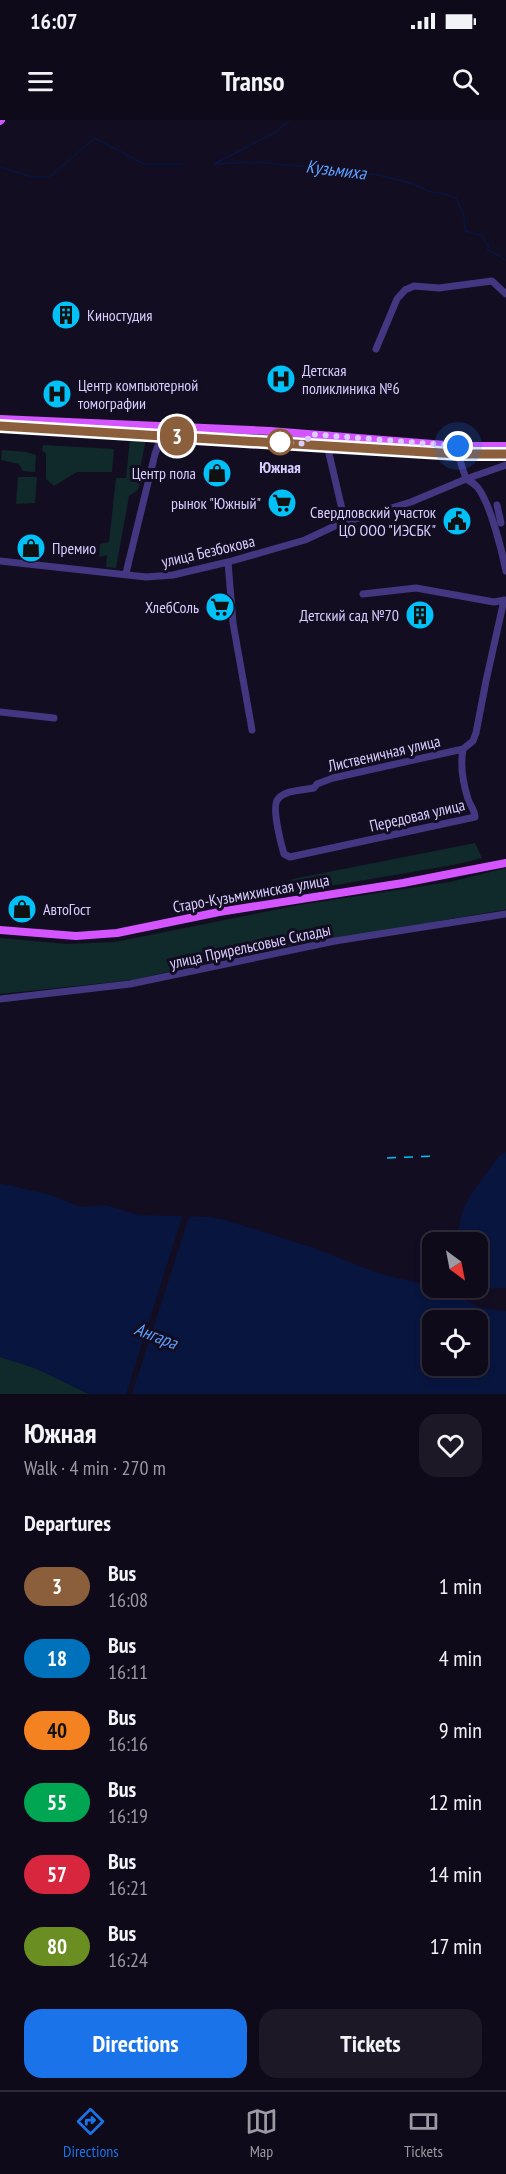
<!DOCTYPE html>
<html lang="en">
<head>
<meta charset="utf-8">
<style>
	body { margin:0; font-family:"PT Sans Narrow",sans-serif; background:#1c1826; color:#f1f3f6; height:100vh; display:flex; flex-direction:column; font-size:22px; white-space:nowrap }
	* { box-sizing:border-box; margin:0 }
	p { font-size:20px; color:#9b9aa2 }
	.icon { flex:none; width:33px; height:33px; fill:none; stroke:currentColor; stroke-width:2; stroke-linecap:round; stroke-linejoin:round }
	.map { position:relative; height:1274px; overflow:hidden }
	.panel { display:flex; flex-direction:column; background:#0e0a19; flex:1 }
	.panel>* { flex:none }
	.badge { padding:0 12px; border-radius:20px; font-size:21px; line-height:39px }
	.needle { width:39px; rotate:148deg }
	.controls { position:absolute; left:422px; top:1112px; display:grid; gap:12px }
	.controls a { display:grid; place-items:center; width:66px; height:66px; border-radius:12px; background:#0e0a19; box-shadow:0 3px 9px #0003,0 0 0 2px #2e2b38; font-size:30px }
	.you { position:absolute; width:30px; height:30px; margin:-15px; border:4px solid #fff; border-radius:50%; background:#1a73e8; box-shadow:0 0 0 9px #1a73e833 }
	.map>.badge { position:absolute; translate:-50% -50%; box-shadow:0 0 0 3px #fff }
	h2 { padding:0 24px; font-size:22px; line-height:54px }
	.round { display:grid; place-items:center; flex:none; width:63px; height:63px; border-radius:18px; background:#1c1826 }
	.overview { display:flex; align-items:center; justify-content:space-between; height:102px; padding:0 24px }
	h1 { font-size:28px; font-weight:600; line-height:45px }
	.button { display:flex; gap:12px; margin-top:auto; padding:12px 24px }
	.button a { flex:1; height:69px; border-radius:18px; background:#1a73e8; color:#fff; font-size:24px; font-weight:600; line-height:69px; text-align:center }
	.button a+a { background:#1c1826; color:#f1f3f6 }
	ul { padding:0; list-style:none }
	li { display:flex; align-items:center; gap:18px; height:72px; padding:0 24px }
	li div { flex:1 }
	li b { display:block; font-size:22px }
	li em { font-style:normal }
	li .badge { min-width:66px; font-weight:700; text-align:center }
	.status { display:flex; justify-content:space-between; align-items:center; height:42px; padding:0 30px; background:#0e0a19; direction:ltr }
	.status svg { height:16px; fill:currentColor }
	header { display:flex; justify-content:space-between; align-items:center; height:78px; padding:0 24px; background:#0e0a19; font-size:27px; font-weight:600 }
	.dock { display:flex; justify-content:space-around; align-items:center; height:84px; border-top:2px solid #2e2b38; background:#0e0a19; font-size:16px; color:#9b9aa2 }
	.dock a { display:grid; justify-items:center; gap:3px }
	.dock .current { color:#1a73e8 }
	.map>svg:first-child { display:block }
	.green { fill:#10292b }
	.water { fill:#08153f; fill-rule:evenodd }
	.pier { fill:#130d21 }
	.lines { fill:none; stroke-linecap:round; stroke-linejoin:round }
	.stream { stroke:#08153f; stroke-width:1.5 }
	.minor { stroke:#433781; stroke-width:7 }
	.major { stroke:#d454ff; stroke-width:8 }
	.rail { stroke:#00c1f8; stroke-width:1.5; stroke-dasharray:9 8; stroke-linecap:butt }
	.line-casing { stroke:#fff; stroke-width:14 }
	.line { stroke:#8b5e3c; stroke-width:9 }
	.walk { stroke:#d9cdff; stroke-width:6; stroke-dasharray:0 10.8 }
	.stop-dot { fill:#fff; stroke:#8b5e3c; stroke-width:3 }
	.labels { text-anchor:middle; stroke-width:6; stroke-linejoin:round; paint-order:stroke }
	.poi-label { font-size:16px; fill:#d9cdff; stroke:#130d21; text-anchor:start }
	.stop-label { font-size:16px; font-weight:bold; fill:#d9cdff; stroke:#130d21 }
	.street-label { font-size:16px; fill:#d9cdff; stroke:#130d21 }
	.water-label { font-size:18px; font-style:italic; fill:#5b9fff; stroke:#130d21 }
</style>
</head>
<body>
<div class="status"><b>16:07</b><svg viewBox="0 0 49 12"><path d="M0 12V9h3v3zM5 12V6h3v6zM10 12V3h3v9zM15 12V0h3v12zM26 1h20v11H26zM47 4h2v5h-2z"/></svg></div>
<header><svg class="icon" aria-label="menu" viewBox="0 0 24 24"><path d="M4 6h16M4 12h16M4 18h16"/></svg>Transo<svg class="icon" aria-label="search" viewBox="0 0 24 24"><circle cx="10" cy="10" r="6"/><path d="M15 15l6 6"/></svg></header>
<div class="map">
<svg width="506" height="1274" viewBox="0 0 506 1274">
	<rect width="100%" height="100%" fill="#130d21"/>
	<path class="green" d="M136,315L146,320L141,344L144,350L138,370L129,376L116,448L106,447L107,435L99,437L100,424L109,422L116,358H126L130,318Z
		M43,325L114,329L112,352H77L54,366L46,359V334L42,330Z
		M2,330L26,332L36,335L35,352L23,351L19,344L1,340Z
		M18,357H37L35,383L16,384Z
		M475,723L482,738L453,745L230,783L237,778L272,769L293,759Z
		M506,748V789L504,790L238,835L133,860L0,874V818L67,824L115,822L299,785L450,762Z
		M0,1237L35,1248L89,1274H0Z"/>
	<path class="water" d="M506,1032V1168L493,1169L477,1162V1122H439L440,1116L445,1109L456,1110L459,1108L462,1092L471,1074L499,1036Z
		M0,1063L51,1075L80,1087L105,1085L138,1095L210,1097L225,1100L314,1128L377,1153L443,1169L481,1188L506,1191V1274H89L35,1248L0,1237ZM432,1200H477V1245H432Z"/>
	<path class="pier" d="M183,1094H190L132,1274H126Z"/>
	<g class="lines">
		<path class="stream" d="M216,43L276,12L290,0
			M214,44L260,42L378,55L410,63L431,72L441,73L456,78L464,95L465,111L482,116L489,127L487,129L506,140
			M0,47L32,57H49L95,18L144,44H184"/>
		<path class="minor" d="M376,229L397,179L405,170L414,166L439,168L492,161L506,174
			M329,315L327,325L345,402
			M458,334L466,359
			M466,359C470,361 475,364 478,368C490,383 502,431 506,451
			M497,385L501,403
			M0,441L146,457L173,455L228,442L305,420L339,404L411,382L466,359L506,345
			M228,442L233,503L252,610
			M126,453L155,334L162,315L167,306
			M363,474L416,468L494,482L505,480
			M0,592L54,598
			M463,629L333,658L317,664L314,668C304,670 285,670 278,679C271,686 281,724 284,734L290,737L475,697C475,690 470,686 468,679C463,663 460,645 463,629L473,621L476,613L486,561L504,480
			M0,879L130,864L335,821L506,794"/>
		<path class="major" d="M0,1L1,0
			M0,299L270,311L458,326H506
			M0,306L458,334H506
			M0,810L76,816L117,813L219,792L403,763L506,743"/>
		<path class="rail" d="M387,1038L434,1036"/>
	</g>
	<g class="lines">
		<g class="line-casing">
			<path id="line" d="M0,306L458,334H506"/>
		</g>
		<use href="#line" class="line"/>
		<path class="walk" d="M280,322L307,324L309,314L458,326"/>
	</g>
	<defs>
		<g id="building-disc" transform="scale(1.5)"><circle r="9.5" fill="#00c1f8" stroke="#130d21"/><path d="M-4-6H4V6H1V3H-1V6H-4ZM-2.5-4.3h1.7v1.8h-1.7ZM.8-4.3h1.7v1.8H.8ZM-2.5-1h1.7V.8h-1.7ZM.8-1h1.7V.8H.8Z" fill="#111"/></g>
		<g id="hospital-disc" transform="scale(1.5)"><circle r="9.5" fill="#00c1f8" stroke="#130d21"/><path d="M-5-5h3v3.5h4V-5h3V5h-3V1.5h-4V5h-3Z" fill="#111"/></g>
		<g id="shop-disc" transform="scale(1.5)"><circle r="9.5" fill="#00c1f8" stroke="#130d21"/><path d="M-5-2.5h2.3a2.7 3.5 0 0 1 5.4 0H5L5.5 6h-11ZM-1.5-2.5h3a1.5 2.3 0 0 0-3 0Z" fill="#111"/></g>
		<g id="supermarket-disc" transform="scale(1.5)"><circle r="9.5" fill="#00c1f8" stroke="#130d21"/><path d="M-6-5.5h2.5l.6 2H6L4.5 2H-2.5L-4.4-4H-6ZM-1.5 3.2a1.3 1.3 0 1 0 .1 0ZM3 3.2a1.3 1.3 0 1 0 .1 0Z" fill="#111"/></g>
		<g id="civic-disc" transform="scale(1.5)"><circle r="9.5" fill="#00c1f8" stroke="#130d21"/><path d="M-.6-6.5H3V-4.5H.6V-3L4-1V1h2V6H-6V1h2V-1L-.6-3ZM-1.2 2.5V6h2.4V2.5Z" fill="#111"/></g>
	</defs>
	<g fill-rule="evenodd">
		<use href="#building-disc" x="66" y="195"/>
		<use href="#hospital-disc" x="281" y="259"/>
		<use href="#hospital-disc" x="57" y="274"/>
		<use href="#shop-disc" x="217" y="353"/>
		<use href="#supermarket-disc" x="282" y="383"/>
		<use href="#civic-disc" x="457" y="401"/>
		<use href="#shop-disc" x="31" y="428"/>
		<use href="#supermarket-disc" x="220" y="487"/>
		<use href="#building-disc" x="420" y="495"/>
		<use href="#shop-disc" x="22" y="789"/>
	</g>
	<circle class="stop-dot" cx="280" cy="322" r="12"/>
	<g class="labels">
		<g class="poi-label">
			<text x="87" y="201">Киностудия</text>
			<text x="302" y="256">Детская<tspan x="302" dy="18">поликлиника №6</tspan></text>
			<text x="78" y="271">Центр компьютерной<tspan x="78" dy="18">томографии</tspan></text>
			<text x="196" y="359" text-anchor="end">Центр пола</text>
			<text x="261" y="389" text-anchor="end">рынок "Южный"</text>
			<text x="436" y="398" text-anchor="end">Свердловский участок<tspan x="436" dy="18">ЦО ООО "ИЭСБК"</tspan></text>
			<text x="52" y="434">Премио</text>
			<text x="199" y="493" text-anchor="end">ХлебСоль</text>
			<text x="399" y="501" text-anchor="end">Детский сад №70</text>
			<text x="43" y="795">АвтоГост</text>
		</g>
		<g class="stop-label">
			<text x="280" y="353">Южная</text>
		</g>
		<g class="street-label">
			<text transform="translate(208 431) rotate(-13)" y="6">улица Безбокова</text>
			<text transform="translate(384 633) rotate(-13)" y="6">Лиственичная улица</text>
			<text transform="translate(417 695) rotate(-13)" y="6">Передовая улица</text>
			<text transform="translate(251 773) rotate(-10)" y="6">Старо-Кузьмихинская улица</text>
			<text transform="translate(250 826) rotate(-12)" y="6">улица Прирельсовые Склады</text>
		</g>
		<g class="water-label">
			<text transform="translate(336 50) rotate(7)" y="6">Кузьмиха</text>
			<text transform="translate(156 1216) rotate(21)" y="6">Ангара</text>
		</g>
	</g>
</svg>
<div class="controls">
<a><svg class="needle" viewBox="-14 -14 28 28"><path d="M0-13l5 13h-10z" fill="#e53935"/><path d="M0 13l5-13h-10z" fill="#9b9aa2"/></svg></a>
<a><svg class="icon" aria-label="locate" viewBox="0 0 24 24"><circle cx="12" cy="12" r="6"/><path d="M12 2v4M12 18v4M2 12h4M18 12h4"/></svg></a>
</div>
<div class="you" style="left:458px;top:326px"></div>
<b class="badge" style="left:177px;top:316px;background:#8b5e3c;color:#fff">3</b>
</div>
<section class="panel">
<div class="overview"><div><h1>Южная</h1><p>Walk · 4 min · 270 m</p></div><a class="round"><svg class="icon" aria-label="heart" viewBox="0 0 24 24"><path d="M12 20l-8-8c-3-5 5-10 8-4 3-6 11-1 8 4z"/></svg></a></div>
<h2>Departures</h2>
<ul>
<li><span class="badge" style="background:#8b5e3c;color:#fff">3</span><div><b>Bus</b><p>16:08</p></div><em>1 min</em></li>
<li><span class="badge" style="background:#0072bc;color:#fff">18</span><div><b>Bus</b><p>16:11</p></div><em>4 min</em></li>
<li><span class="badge" style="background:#f58220;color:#111">40</span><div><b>Bus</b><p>16:16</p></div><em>9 min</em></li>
<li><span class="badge" style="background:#00a651;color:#fff">55</span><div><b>Bus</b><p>16:19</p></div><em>12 min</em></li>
<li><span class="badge" style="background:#d7263d;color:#fff">57</span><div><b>Bus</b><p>16:21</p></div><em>14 min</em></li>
<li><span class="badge" style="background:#6b8e23;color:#fff">80</span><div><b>Bus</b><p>16:24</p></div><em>17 min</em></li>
</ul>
<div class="button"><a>Directions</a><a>Tickets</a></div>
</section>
<nav class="dock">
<a class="current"><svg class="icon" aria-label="directions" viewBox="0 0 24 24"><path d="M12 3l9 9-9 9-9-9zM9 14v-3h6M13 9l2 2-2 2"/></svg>Directions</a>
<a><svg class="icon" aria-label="map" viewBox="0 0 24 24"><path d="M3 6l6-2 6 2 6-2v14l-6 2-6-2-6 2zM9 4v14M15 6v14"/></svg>Map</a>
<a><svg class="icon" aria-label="tickets" viewBox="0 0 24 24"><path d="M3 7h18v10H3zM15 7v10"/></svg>Tickets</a>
</nav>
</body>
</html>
